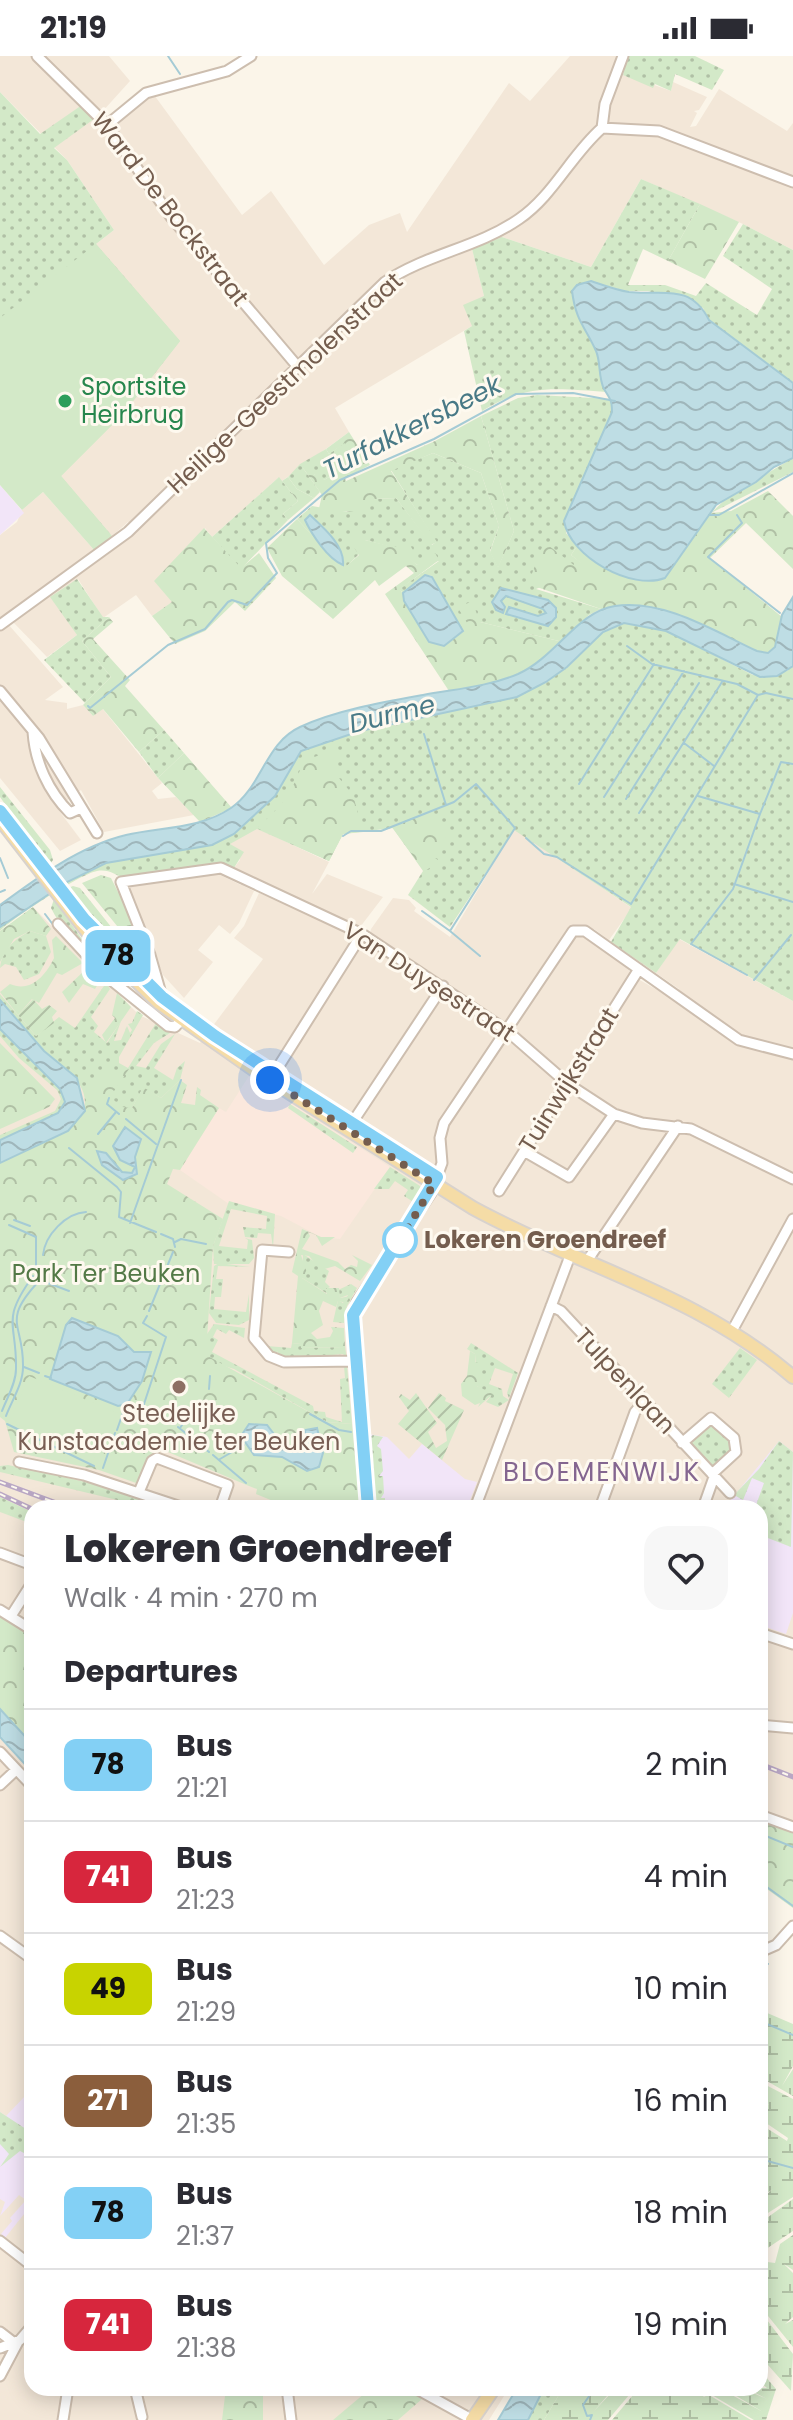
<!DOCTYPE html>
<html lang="en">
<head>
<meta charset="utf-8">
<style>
	body { margin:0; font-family:Poppins,sans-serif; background:#f7f7f7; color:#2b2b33; height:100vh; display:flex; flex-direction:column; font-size:30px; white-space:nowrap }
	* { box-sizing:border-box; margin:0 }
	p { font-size:26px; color:#7c7c81 }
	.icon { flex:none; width:44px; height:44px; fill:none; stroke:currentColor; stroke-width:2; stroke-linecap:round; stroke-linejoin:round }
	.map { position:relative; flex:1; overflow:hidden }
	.panel { position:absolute; left:24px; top:1444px; width:744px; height:896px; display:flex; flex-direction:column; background:#fff; border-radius:24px; box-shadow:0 4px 20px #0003 }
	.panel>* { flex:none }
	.badge { padding:0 16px; border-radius:12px; font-size:28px; line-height:52px }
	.you { position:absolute; width:40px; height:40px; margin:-20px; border:6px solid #fff; border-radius:50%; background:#1a73e8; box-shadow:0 0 0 12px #1a73e833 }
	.map>.badge { position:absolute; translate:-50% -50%; box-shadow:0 0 0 4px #fff }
	h2 { padding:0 40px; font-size:30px; line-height:72px }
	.round { display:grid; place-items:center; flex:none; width:84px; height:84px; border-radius:24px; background:#f7f7f7 }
	.headline { display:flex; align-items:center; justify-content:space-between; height:136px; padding:0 40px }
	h1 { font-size:38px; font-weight:800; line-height:60px }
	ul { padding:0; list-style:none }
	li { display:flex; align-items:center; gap:24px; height:112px; padding:0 40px; border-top:2px solid #e1e1e2 }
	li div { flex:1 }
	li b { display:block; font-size:30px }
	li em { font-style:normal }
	li .badge { min-width:88px; font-weight:700; text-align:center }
	.status { display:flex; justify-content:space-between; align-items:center; height:56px; padding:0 40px; background:#fff; direction:ltr }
	.status svg { height:22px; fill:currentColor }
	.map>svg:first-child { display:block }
	.residential { fill:#f3e7d8 }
	.commercial { fill:#fbe8dd }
	.education { fill:#f2e5f8 }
	.grass { fill:url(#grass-dots) }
	.forest { fill:url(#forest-crowns) }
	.wetland { fill:url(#wetland-marsh) }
	.garden { fill:url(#garden-furrows) }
	.pitch { fill:#d3e9c8 }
	.water { fill:url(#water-waves); stroke:#a5cbd5; stroke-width:2 }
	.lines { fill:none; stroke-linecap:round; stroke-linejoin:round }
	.stream { stroke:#a5cbd5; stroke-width:2 }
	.minor-casing { stroke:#cdbeaf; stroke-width:13 }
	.major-casing { stroke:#d8d2cd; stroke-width:16 }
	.minor { stroke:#fff; stroke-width:9 }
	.major { stroke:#f5dca6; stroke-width:12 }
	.rail-casing { stroke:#b9a7c5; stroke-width:5 }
	.rail { stroke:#fef9ef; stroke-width:2; stroke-dasharray:6; stroke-linecap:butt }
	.line-casing { stroke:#fff; stroke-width:18 }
	.line { stroke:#83d0f5; stroke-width:12 }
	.walk { stroke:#745d4e; stroke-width:8; stroke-dasharray:0 14.4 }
	.leisure-dot { fill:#2e9e5b; stroke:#fef9ef; stroke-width:3 }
	.stop-dot { fill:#fff; stroke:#83d0f5; stroke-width:4 }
	.education-dot { fill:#8d6e63; stroke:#fef9ef; stroke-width:3 }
	.labels { text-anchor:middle; stroke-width:6; stroke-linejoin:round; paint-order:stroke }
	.street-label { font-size:24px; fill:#745d4e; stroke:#fef9ef }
	.leisure-label { font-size:24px; fill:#27864d; stroke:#fef9ef; text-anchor:start }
	.stop-label { font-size:24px; font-weight:bold; fill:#745d4e; stroke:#fef9ef; text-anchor:start }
	.park-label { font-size:24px; fill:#537946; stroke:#fef9ef }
	.education-label { font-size:24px; fill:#785e54; stroke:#fef9ef }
	.water-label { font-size:26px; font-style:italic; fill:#487986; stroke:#fef9ef }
	.neighbourhood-label { font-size:26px; letter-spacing:2px; fill:#846690; stroke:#fef9ef }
</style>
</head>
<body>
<div class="status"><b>21:19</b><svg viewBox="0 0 49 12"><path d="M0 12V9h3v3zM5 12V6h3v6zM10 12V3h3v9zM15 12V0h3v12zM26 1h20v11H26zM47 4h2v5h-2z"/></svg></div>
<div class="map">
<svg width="793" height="2364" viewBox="0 0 793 2364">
	<defs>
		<pattern id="grass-dots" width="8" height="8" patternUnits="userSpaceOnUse" patternTransform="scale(2)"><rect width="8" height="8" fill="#d3e9c8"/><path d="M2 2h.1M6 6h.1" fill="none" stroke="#b0c0a5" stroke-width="1.8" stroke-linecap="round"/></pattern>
		<pattern id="forest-crowns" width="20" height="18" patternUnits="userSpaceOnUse" patternTransform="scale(2)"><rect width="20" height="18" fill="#d3e9c8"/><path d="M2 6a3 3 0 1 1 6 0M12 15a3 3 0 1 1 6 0" fill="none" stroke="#b0c0a5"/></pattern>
		<pattern id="wetland-marsh" width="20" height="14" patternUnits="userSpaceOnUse" patternTransform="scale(2)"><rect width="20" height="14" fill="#d3e9c8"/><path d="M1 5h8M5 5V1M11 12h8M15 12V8" fill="none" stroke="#b0c0a5"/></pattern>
		<pattern id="garden-furrows" width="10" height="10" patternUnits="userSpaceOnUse" patternTransform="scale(2)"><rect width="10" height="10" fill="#d3e9c8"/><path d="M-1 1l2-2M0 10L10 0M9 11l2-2" fill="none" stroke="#b0c0a5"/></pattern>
		<pattern id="water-waves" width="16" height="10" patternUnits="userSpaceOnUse" patternTransform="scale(2)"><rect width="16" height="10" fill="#bedde4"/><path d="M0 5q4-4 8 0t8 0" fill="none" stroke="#9fb6bb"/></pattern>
	</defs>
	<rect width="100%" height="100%" fill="#fbf5e9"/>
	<path class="residential" d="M0,0H109L130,25L102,56L108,63L149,32L242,159L271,135L324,209L369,169L400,157L407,176L509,27L530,45L570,0H616L615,6L625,10L623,18L671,35L673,26L707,41L699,54L694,55L697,57L690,71L696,70L719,33L787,75L793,67V194L743,168L641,123L591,211L502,181L472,193L484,240L472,270L335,352L349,376L282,425L278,422L212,481L205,472L173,546L152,560L136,539L103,562L78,523L60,552L77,579L47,601L13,566L8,568L63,631L45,644L67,647V653L83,649L93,660L102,652L162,727L152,735L158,743L176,741L194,759L104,776L81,734L57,752L81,784L60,795L0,722V479L17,466L22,454L43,436L95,495L106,500L137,473L128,466L112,480L60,420L122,358L158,311L96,188L114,174L67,104L0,36Z
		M257,772L329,806L312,838L327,818L383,841L354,879L363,886L368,885L371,873L393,842L409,844L416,852L414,855L450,881L514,773L632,852L609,884L594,873L582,878L628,912L631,919L673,943L679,933L656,917L679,883L793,945V1767L760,1754V1452H32V2332H509L489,2364H0V876L33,851L139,959L200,987L263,903L234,882L244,870L259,837L276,844L282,834L246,819L242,829L254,835L239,867L230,878L219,869L198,894L213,906L184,942L163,919L126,829L214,816L241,829L245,818L233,813L240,804L229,788Z"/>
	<path class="commercial" d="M249,1020L390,1111L340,1183L321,1181L281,1160L229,1148L180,1114L219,1052L226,1056Z"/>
	<path class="education" d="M0,429L24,457L0,479V484Z
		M368,1378L387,1381L409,1403L422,1388L465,1423L477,1426L467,1452H373Z
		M779,1385L793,1396V1557L786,1578L760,1569V1452H724Z
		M27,2038L32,2042V2148L5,2182L1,2178L12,2165L10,2162L26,2144L19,2139L0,2160L5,2146L0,2143V2056L6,2060Z"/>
	<path class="grass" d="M628,0H695L724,14L712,34L675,18L671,35L655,28L653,32L623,19Z
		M0,36L40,78L82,49L94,63L54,92L67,104L114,174L96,188L180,285L123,358L61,420L112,480L48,419L0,272Z
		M641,123L700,148L668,205L643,193L628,229H665L696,240L706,227L757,259L772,233L723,200L743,168L793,194V327L709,264L703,252L648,235H625L591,225L572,235C576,265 584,269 595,294C602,307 599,323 607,336C557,333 527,327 482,355L464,275L472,270L463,249L484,240L472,193L502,181L591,211Z
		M537,339L612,343V356L566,477L577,490L571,499L583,508L579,514L536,533L601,553L589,559L563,586L480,566L463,575L432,520L425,519L403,537L399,533L439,505L417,509L395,492L365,484L359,498L343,514L297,463L312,450L347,456L375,443L396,442L432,489L436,486L391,414L433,397L481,417L499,470L490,495L498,511L514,475L481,360L518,342Z
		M345,386L357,405L324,424L303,412L320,436L314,442L297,433L288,421L300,408L326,393L329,398Z
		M793,402V416L711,457L729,440Z
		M279,421L298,445L283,458L288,464L241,513L212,481Z
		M77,523L103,561H109L82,585L111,621L85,647L44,604L77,579L50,541Z
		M623,567L666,575L753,619L787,615L793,610V945L680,883L656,917L611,886L631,851L514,774L450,871L408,839L423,815L393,772L343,778L329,805L257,773L230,788L244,796L232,815L125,823C116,819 109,813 97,815C80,818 13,862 0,875V871L67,826L106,807L212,789L234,778L275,740L301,695L360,675L517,641L567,612L603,576Z
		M164,674L184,697L158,722L139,696Z
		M0,731L50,794L53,804L49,810L0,741Z
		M73,830L80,832L132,897L156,919L153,923L73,839L68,832Z
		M54,843L84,886L143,945C110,923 69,888 51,852Z
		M30,875L46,880L51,896L39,918L24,924L16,911L5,908L0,912C2,894 13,884 30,875Z
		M106,927L110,933L91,961L98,970L94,976L107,987L121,965L114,985L121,984L127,970L130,977L132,974L128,968L132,967L137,955L143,959L119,1001V1007L128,1012L156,967L170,977L154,987L136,1010L146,1012L161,988L175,978L154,1012L173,1024L177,1012L185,1005L180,1024L161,1042L143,1032L132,1052L0,1107L81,1063C97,1029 62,1012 42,993C26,978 13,961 0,944V938L36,980L59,961L75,972Z
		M0,973L60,1033L65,1046L58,1057L0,1084V1079L55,1055L61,1043L57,1034L19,1002L0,980Z
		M290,1048L357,1091L353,1097L288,1052Z
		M390,1111L420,1130L421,1137L415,1147L404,1140L408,1134L395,1125L389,1133H374Z
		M229,1145L275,1158L273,1192L271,1178L258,1177L257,1182L245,1181L243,1171L266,1173L267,1160L231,1153L219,1190L247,1193L248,1184L245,1182L252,1184L254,1202L249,1208H214L213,1190Z
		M303,1198L329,1215L325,1226L330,1231L326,1233L328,1238L302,1222Z
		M219,1207L250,1211L218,1210L216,1223H223L221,1241H215L214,1253L246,1256L249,1238V1264L239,1269L216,1267L209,1257L214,1210Z
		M351,1228L357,1232L347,1250L344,1267L333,1266L338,1244L343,1247L348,1239L340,1242L338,1234Z
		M214,1268L245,1272L244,1282L229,1274L226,1278L217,1273L213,1281L218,1284L212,1296L313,1350L314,1355L325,1356L326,1361L342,1366L340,1323L345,1322L344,1310H347L352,1368L327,1366L234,1313L166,1292L207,1278Z
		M257,1282L267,1290L291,1292L292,1287L302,1288V1292L345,1291L347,1303L343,1298L322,1300V1305L278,1302V1295L275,1301Z
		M471,1287L518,1317L509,1342L507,1337L513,1318L495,1312L489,1328L502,1333L503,1340L509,1344L498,1351L486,1346L491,1340L477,1330L475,1298L467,1293Z
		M740,1292L757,1304L729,1342L712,1328Z
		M710,1365L736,1390L715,1413L689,1384Z
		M373,1379L383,1381L377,1390L381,1393L383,1415L379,1420H383L384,1437L381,1442H385V1448L373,1446L368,1382Z
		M779,1385L793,1396L791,1491L760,1479V1452H755L764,1427L752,1422L743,1444L734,1439L759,1413Z
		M8,1409L118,1433L178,1452H151L0,1416V1410Z
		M0,1441L32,1456V1468L0,1456Z
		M0,2056L32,2077V2089L28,2093L32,2101L20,2095L0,2111L9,2098L0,2088Z
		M544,2332H563L544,2364H528Z"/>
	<path class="forest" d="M700,148L739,166L705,223L668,205Z
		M481,360L514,475L498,512L490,496L499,470L481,417L433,397L391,415L437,486L431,489L396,442L375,443L360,455L318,457L322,439L303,412L308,408L315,419L319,417L324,424L356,405L345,387L329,398L326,393L349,376L370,409L345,422L346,425L435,385Z
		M288,421L297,433L314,442L288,464L283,458L298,445L282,425Z
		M768,435L793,460V513L746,467L710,502L782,561L775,591L767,597L757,595L676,559L633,550L601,553L528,528L544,486L579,513L582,508L571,499L577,490L590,503L672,512L711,457L731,455Z
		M297,463L343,513L359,499L349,484L361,477L365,484L394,491L408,486L413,494L406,499L417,509L435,497L439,504L400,533L429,586L444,590L469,570L458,552L472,545L480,566L563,586C535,619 490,630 449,635L385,538L414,517L406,510L379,530L375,524L333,563L282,520L267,492Z
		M204,472L241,512L259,497L276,522L245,555L235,546L205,575L175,588L152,560L172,546L154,525Z
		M109,561L113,566L93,583L130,624L125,630L164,674L139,696L103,653L93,660L83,649L111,621L82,585Z
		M334,694V716L353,739L363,776L343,778L329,805L257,772C267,762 280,752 287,740C307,709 292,707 334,694Z
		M184,697L232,752L200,766L158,722Z
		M429,756L450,774L435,802L441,806L424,815L391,770Z
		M101,819L111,822L118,836H122L153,914L82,827Z
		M33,851L51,873L46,880L30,875L14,883L0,906V875Z
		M56,880L83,907L62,919L57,917L39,947L32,943L18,959L0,936L10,928C31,937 46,919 54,902L52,884Z
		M87,912L101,923L95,933L83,928L69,947L62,936Z
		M117,937L131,951L106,987L102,979L115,962L112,959Z
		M0,987L55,1043L49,1051L0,1073Z
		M107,1010L113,1015L129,1013L110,1041L122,1051L132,1052L143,1031L161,1042L180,1024L187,1029L181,1047L195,1049L197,1031L201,1034L200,1039L219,1052L180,1114L173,1113L167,1128L223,1163L213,1190L206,1299L327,1366L352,1368L360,1452H290L256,1438L257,1433L249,1430L156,1391L139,1428L99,1414L14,1396L5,1365L0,1361V1107L73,1071L85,1055L89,1034Z
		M302,1173L321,1181H335L322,1190L316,1179L308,1176L310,1180L302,1193L338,1206L345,1213L351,1209L357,1211L358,1205L352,1199L372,1209L360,1225L335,1210L321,1214L309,1200L301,1199L307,1217L302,1222L327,1238L326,1232H339L340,1242L350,1240L346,1247L338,1245L336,1251L323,1245L319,1255L323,1269L311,1277L317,1283L330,1281L333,1275L331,1271L344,1272L345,1291L301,1292V1288L292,1287L298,1220L292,1216Z
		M470,1295L475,1298V1306L484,1309L477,1330L493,1338L478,1351L480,1347L475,1349L462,1340L461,1328L467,1320Z
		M0,1560L32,1580V1688L0,1653Z
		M760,1765L793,1777V1852L760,1828Z
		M226,2332L263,2337V2364H222Z
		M371,2332H402L422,2343L398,2364H333Z"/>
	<path class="wetland" d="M760,1954L793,1968V2010L782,2030L793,2013V2040L760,2021L766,1999L765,1995L760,2009Z
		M760,2026L793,2043V2141L760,2162V2144L773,2133L760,2142V2123L767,2116L760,2119V2068L787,2085L788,2082L760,2063V2045L769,2049L760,2043Z
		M793,2143V2175L760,2197V2167Z
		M793,2179V2214L784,2208L793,2217V2261L785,2268L793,2264V2291L760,2250V2205L775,2207L780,2188Z
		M760,2255L793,2298L791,2335L760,2300Z
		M760,2314L776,2333L766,2364H754L712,2339L714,2333L719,2332L763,2356L723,2332H742L767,2343L746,2332H767L760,2326Z
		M563,2332H614L594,2355L616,2332H635L608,2364H544Z
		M639,2332H674L679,2337L678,2332H696L694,2339L700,2332H711L703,2341L709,2339L751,2364H612Z"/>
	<path class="garden" d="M33,943L42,953L49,949L57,955L52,961L54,967L36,980L18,959Z
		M416,1337L437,1367L428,1376L436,1392L447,1385L445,1369L428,1352L439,1337L446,1342L445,1345L464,1354L442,1404L398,1368L409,1355L399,1341L401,1338L410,1344Z"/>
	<path class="pitch" d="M96,188L180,285L123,358L61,420L112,480L95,495L43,436L22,454L0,429V262Z
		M29,1320L120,1358L101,1404L10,1366Z"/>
	<path class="water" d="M591,225C603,229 616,234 629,236C661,240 690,226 709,264L793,327V402L774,411L756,426L716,449L665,522C632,535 570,501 564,465L612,356C612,344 610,343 604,333C598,321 601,306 596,295C585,270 576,266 572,235L577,229Z
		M310,459C324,472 345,490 343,509C328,503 312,479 305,464Z
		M425,519L432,521L463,575L444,590L429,586L404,545L403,537Z
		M501,532L548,544L556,552V561L548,570L506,558L509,551L538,560L546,557L543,553L506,540L501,545L505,551L503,557L496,554L492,546Z
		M793,541V610L777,620L760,621L666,575L624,567L603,576L567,611L546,626L517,641L360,675L301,695L275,740L234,778L212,789L106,807L67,826L0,871V849C38,821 80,790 126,779C161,771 200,773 231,752C262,731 265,687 300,671C337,654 384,646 423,639C455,633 487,631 518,618C556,601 578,555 615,550C664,543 714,575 757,595L768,597L775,591L782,559Z
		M0,944L44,995L77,1022L85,1055L68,1075L0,1107V1084L58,1057L65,1046L60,1033L0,973Z
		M125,1071L141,1083L135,1101L137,1118L123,1124L102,1109L97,1095L106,1097L122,1116L132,1117L135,1111L120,1104L113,1090Z
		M72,1262L118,1280L134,1296H151L142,1325L127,1348L118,1350L50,1323L66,1269Z
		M249,1368L267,1369L287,1395L306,1388L305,1374L317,1372L323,1397L319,1411L307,1415L282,1401L254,1399L241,1380Z
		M0,1653L32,1688V1716L0,1681Z
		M517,2332H544L528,2364H498Z"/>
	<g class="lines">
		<path class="stream" d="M168,0L180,18
			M709,459H719L793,417
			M737,459L742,467L708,501L780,557
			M627,590L652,608L737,628L758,639
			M88,650L90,652L168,589L205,573L228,546L232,544L247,549L277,517L268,502L266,487L340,424L434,383L516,338L573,337L615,345
			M424,678L446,749
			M684,687L714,710
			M579,728L654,608
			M698,740L760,758L781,706L793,708
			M604,741L684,615
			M626,743L699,627
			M639,757L722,626
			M343,780L351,775H381L429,756L454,746L476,728L515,772L450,875L422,855
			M526,782L544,798L557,801L631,848L758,639L766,637L793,643
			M0,802L8,822
			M128,821L222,807L229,810
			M734,828L793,846
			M0,836L5,834
			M45,858L54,870
			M450,875L480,900
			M60,877L86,905
			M747,919L691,888L733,833L760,758
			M754,924L791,879
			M121,938L132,947
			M138,952L153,964
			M109,1042L107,1048L119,1058
			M126,1063L156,1088
			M98,1078L116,1056
			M69,1092L117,1131L121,1136L119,1161L156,1176
			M14,1164L30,1170
			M130,1167L181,1024
			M9,1169L36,1181V1216
			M161,1178L173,1183L175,1191
			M175,1186L181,1183L206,1188
			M43,1199C45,1179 66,1157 86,1156
			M149,1255L173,1196
			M147,1260L143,1267L166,1281L143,1351L175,1366
			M24,1311L39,1317
			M45,1320L51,1322
			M209,1333L210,1320
			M2,1355C7,1342 16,1327 16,1313C17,1266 0,1266 33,1220
			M310,1358L339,1374L351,1376
			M6,1360C12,1344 23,1328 23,1311C24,1267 0,1266 40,1224L69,1235
			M7,1368L94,1410
			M178,1371L209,1396
			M180,1372L186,1363
			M117,1374L126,1348
			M213,1399L246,1427
			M220,1403L244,1389
			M103,1412L115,1377
			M761,1778L793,1791
			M760,1826L793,1850
			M760,1905L768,1908
			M760,1965L793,1979
			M760,2103L793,2112
			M583,2332L594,2333L583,2349L587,2360L592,2359L590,2364"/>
		<g class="minor-casing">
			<path id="minor" d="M37,0L107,69L171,161L298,311
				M107,69L146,37L227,15L251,0
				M602,72L605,48L623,0
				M0,569L128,476L385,226C426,198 477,192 519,163C553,140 571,99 602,72L659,75L793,126
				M0,635L39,682L97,777
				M33,676C35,706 48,735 70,757L81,752
				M58,868L106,920L168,970L175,971L185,960
				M158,946L162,941L150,899L121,826L221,812L362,878L506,974L568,1028L614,1058L642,1067L691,1073L793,1123
				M270,1024L362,878
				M348,1073L443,930
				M524,1095L569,1121L614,1058
				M499,1135L639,913
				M289,1196L262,1194L254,1282L269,1300L284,1306L355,1305
				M587,1205L678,1070
				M551,1250L561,1255L730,1437
				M732,1275L793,1163
				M682,1387L711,1362L734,1382L736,1396L712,1418
				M19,1406L84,1419L184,1452
				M139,1436L152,1405L157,1402L228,1429L220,1452
				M368,1452L353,1259L357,1246L431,1137L442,1107L440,1082L444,1067L573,875H585L739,984L793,998
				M475,1452L573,1192
				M600,1452L635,1356L644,1345
				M703,1452L714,1421
				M0,1497L32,1509
				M0,1554L32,1574
				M11,1560L32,1527
				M760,1577L793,1588
				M760,1669L793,1672
				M0,1696L32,1730
				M0,1729L16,1714
				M760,1759L793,1771
				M0,1880L32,1903
				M760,1896L776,1889L793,1870
				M0,2185L32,2210
				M0,2276L13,2286
				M0,2292L20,2284L32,2270
				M0,2320L18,2286
				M135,2332L142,2361
				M287,2332L291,2364
				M415,2332L473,2364
				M63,2364L68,2332"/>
		</g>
		<g class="major-casing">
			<path id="major" d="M0,763L90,879L158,946L263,1020L473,1152C583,1212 695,1237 793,1321
				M472,2364L494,2332"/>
		</g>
		<use href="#minor" class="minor"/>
		<use href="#major" class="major"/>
		<g class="rail-casing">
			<path id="rail" d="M0,1426L70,1452
				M0,1438L32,1453
				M760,1708L793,1721"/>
		</g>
		<use href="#rail" class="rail"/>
	</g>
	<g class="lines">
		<g class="line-casing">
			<path id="line" d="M0,755L84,863L162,941L215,980L437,1121L353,1259L368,1452"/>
		</g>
		<use href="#line" class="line"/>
		<path class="walk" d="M270,1024L434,1128L400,1184"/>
	</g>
	<circle class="leisure-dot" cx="65" cy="345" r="8"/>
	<circle class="stop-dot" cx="400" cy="1184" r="16"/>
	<circle class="education-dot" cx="179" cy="1331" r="8"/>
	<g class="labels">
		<g class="street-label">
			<text transform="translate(170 153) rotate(52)" y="8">Ward De Bockstraat</text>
			<text transform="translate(285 327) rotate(-43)" y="8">Heilige-Geestmolenstraat</text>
			<text transform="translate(429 926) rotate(33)" y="8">Van Duysestraat</text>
			<text transform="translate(569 1024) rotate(-58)" y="8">Tuinwijkstraat</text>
			<text transform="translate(625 1325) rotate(47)" y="8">Tulpenlaan</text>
		</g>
		<g class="leisure-label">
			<text x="81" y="339">Sportsite<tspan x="81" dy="28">Heirbrug</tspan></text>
		</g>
		<g class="stop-label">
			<text x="424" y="1192">Lokeren Groendreef</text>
		</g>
		<g class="park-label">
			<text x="106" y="1226">Park Ter Beuken</text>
		</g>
		<g class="education-label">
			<text x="179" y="1366">Stedelijke<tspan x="179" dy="28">Kunstacademie ter Beuken</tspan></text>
		</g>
		<g class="water-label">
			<text transform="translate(412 371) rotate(-27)" y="9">Turfakkersbeek</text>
			<text transform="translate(392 658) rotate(-14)" y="9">Durme</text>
		</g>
		<g class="neighbourhood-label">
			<text x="602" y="1425">BLOEMENWIJK</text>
		</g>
	</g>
</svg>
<div class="you" style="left:270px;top:1024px"></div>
<b class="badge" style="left:118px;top:900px;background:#83d0f5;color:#111">78</b>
<section class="panel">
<div class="headline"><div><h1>Lokeren Groendreef</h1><p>Walk · 4 min · 270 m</p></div><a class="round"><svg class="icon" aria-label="heart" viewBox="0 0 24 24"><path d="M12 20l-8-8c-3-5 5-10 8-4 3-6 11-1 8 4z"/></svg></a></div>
<h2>Departures</h2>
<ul>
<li><span class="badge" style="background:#83d0f5;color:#111">78</span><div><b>Bus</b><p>21:21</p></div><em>2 min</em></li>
<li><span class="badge" style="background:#d7263d;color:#fff">741</span><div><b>Bus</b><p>21:23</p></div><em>4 min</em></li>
<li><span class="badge" style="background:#c8d300;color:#111">49</span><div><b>Bus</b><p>21:29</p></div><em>10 min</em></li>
<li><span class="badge" style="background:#8b5e3c;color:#fff">271</span><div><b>Bus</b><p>21:35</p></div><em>16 min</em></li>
<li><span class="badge" style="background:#83d0f5;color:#111">78</span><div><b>Bus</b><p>21:37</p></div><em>18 min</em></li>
<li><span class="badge" style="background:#d7263d;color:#fff">741</span><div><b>Bus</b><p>21:38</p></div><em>19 min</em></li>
</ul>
</section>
</div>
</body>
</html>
